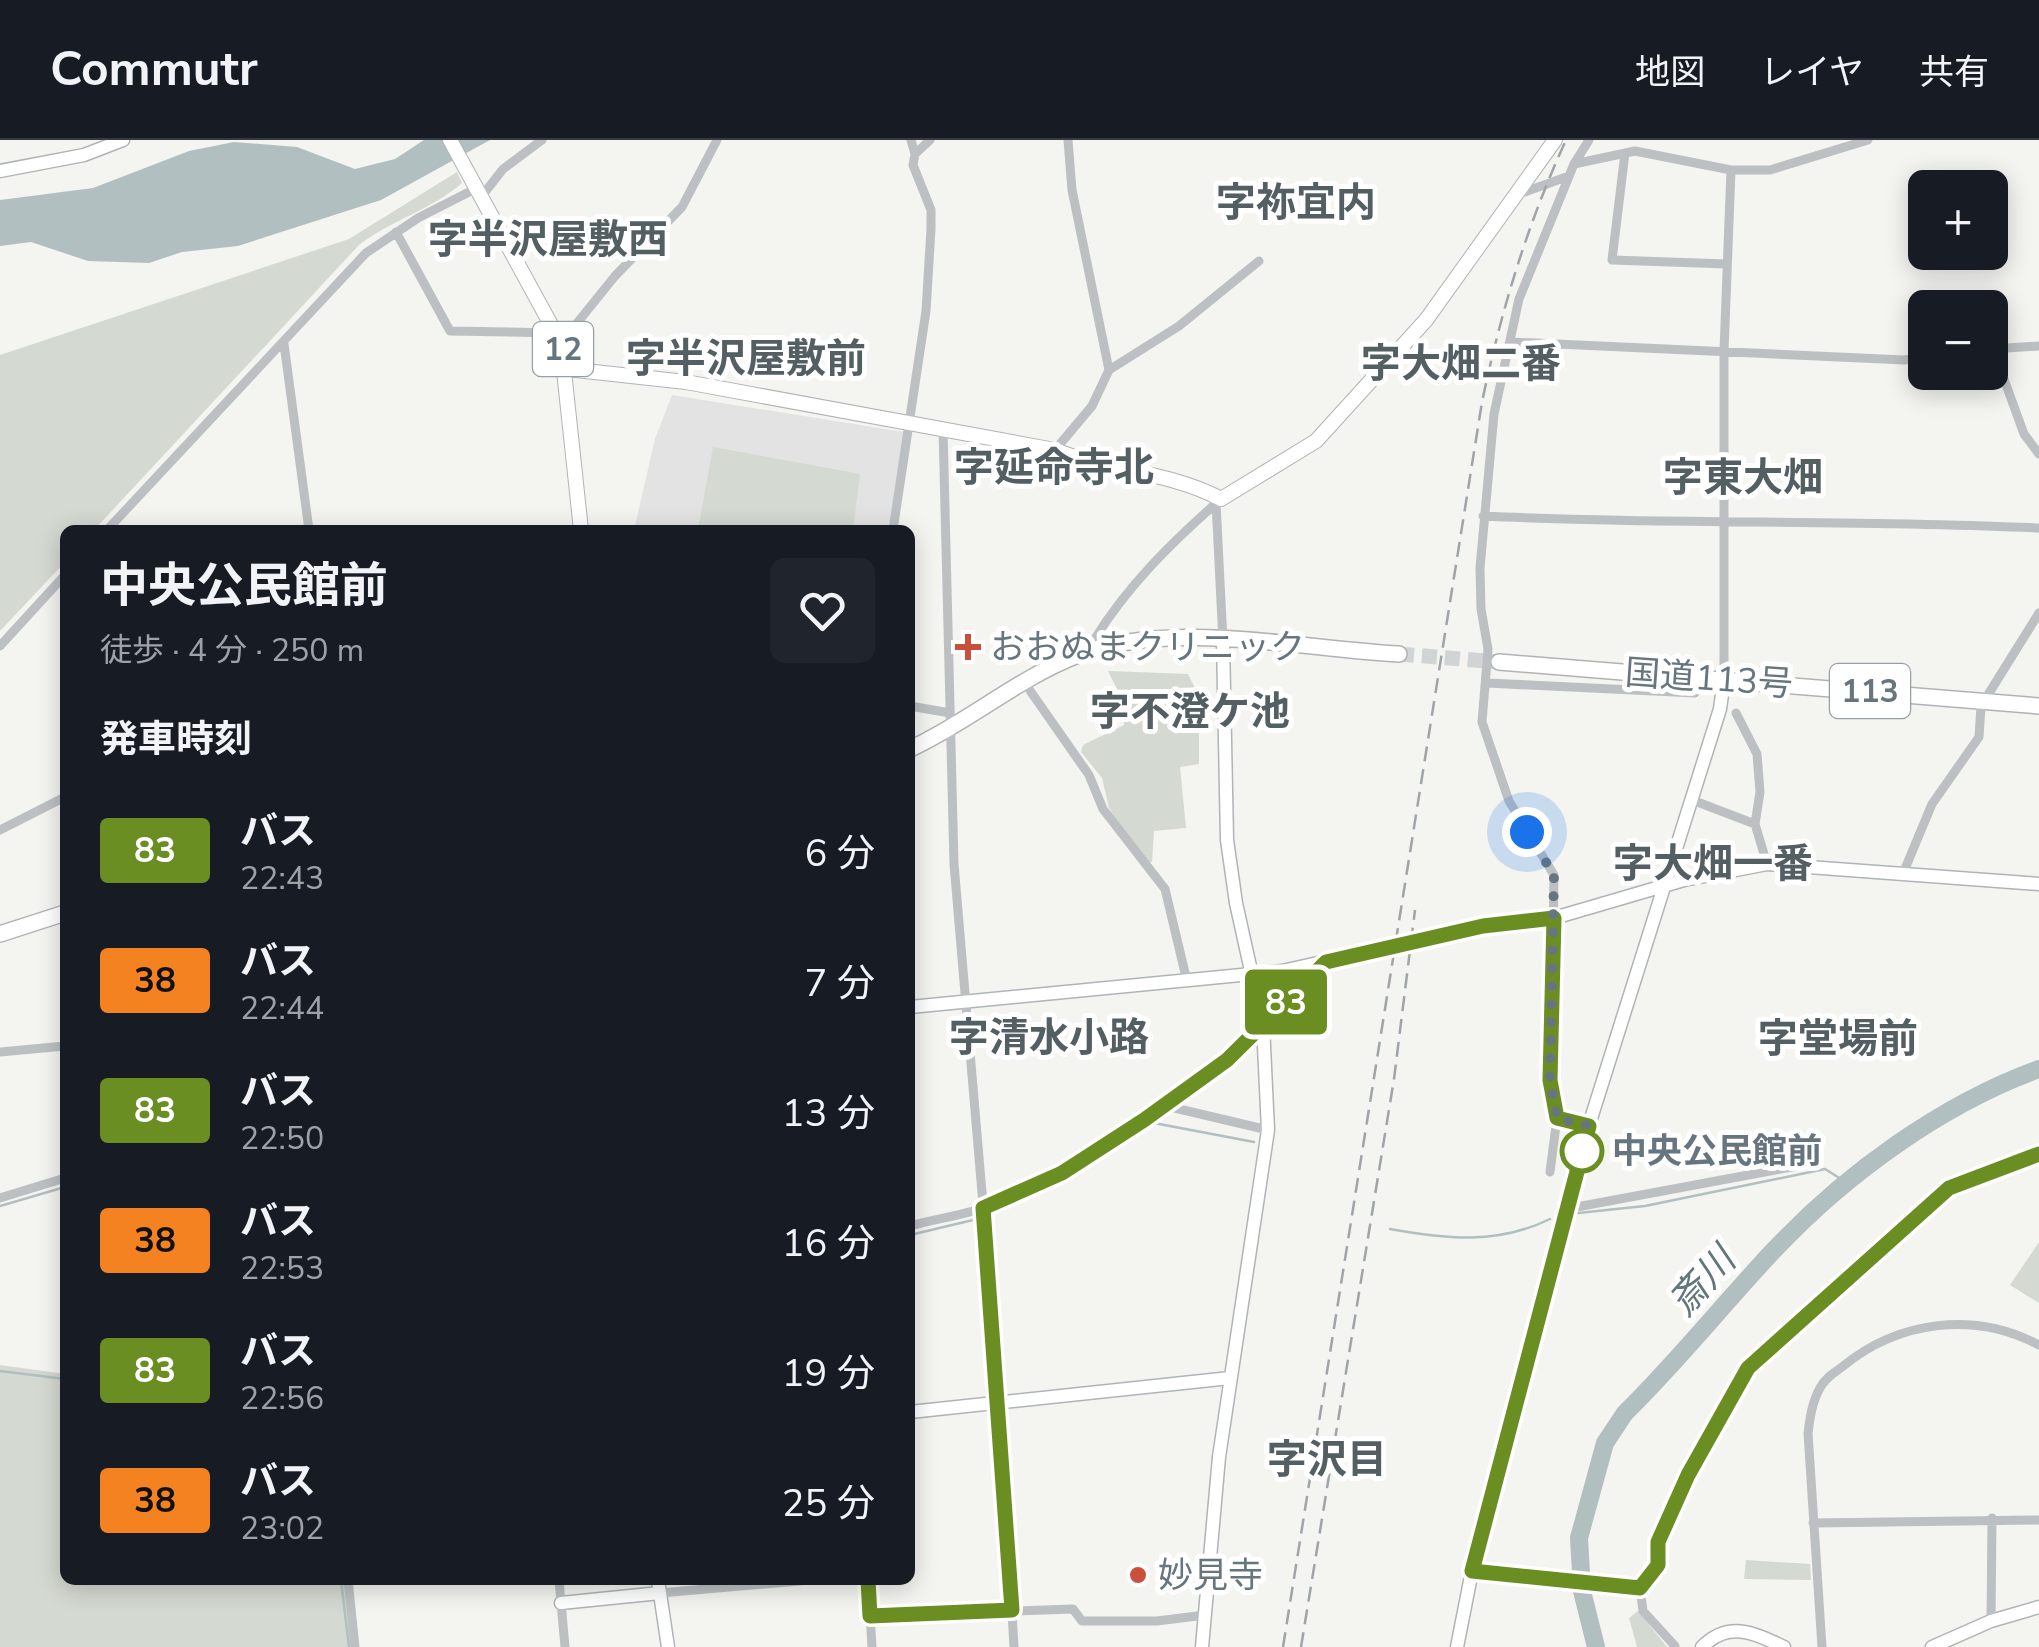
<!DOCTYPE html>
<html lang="ja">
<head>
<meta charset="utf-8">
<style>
	body { margin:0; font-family:"Nunito Sans","Noto Sans JP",sans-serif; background:#20242c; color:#f1f3f6; height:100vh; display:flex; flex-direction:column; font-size:38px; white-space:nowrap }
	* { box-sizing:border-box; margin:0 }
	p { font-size:32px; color:#9ea1a6 }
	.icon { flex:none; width:55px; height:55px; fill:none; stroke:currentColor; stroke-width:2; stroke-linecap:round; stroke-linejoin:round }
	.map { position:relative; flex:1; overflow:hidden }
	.panel { position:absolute; left:60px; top:385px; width:855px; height:1060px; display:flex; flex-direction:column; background:#171b24; border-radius:15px; box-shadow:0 5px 25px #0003 }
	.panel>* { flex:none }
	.badge { padding:0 20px; border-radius:8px; font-size:35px; line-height:65px }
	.buttons { position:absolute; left:1908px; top:30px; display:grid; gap:20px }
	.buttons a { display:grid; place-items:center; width:100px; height:100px; border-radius:15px; background:#171b24; box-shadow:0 5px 25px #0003; font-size:50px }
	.you { position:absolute; width:50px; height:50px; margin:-25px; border:8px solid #fff; border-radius:50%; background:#1a73e8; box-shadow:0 0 0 15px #1a73e833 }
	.map>.badge { position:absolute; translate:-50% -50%; box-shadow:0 0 0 5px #fff }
	h2 { padding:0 40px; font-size:38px; line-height:90px }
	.round { display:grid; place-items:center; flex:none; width:105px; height:105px; border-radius:15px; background:#20242c }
	.overview { display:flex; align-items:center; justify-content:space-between; height:170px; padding:0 40px }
	h1 { font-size:48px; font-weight:700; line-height:75px }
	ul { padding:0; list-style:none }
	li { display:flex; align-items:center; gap:30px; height:130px; padding:0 40px }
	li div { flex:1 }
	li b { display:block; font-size:38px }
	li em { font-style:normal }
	li .badge { min-width:110px; font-weight:700; text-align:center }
	header { display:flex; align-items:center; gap:60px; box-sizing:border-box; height:140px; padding:0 50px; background:#171b24; border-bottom:2px solid #363941 }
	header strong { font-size:48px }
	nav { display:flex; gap:55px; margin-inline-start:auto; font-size:35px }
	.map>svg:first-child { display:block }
	.built { fill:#e2e3e2 }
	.green { fill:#d4d9d1 }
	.water { fill:#b2bfc1 }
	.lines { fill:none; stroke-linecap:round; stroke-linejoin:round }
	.stream { stroke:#b2bfc1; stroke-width:2.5 }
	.river { stroke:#b2bfc1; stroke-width:18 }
	.highway-tunnel { stroke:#d1d4d4; stroke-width:15; stroke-dasharray:15 8; stroke-linecap:butt }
	.secondary-casing { stroke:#afb4b7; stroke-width:15 }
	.primary-casing { stroke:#b0b4b7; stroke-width:16 }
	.highway-casing { stroke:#b0b3b6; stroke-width:18 }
	.street { stroke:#bcc0c2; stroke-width:9 }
	.secondary { stroke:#fff; stroke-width:12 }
	.primary { stroke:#fff; stroke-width:14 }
	.highway { stroke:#fff; stroke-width:15 }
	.rail { stroke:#9ea4a8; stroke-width:2.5; stroke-dasharray:15 8; stroke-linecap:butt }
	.line-casing { stroke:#fff; stroke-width:22 }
	.line { stroke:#6b8e23; stroke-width:15 }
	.walk { stroke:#67767e; stroke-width:10; stroke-dasharray:0 18 }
	.poi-dot { fill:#cb503b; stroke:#fff; stroke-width:4 }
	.stop-dot { fill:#fff; stroke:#6b8e23; stroke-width:5 }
	.labels { text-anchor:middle; stroke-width:10; stroke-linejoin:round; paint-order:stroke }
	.shield { fill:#fff; stroke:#959fa5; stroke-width:2.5 }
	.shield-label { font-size:32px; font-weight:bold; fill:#67767e }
	.poi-label { font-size:35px; fill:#67767e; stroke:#fff; text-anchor:start }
	.street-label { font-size:35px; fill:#67767e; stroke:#fff }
	.stop-label { font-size:35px; font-weight:bold; fill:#67767e; stroke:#fff; text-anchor:start }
	.water-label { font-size:38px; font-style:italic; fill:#63777b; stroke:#fff }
	.quarter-label { font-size:40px; font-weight:bold; fill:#545f64; stroke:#fff }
</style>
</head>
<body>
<header>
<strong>Commutr</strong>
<nav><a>地図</a><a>レイヤ</a><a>共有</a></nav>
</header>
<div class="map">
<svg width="2039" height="1507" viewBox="0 0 2039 1507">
	<rect width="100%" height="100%" fill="#f4f4f1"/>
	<path class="built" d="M672,255L904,292L895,390H634L655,299Z"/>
	<path class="green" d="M457,32L462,43C433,69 391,80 359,105L94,390H65V422L0,491V215L349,99Z
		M713,307L860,334L853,390H698Z
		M1108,531L1188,534L1199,556V624L1180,627L1186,688L1154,691L1152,722L1145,723L1109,668L1102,638L1081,612L1083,605L1124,585L1125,565Z
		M2039,1102V1163L2010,1145Z
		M0,1225L65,1234V1440H348L355,1507H0Z
		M1746,1420L1810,1424L1811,1440L1744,1439Z
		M1638,1471L1667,1507H1637L1629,1478Z"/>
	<path class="water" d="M424,0H490L381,60L238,106L182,112L149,123L88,121L31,102L0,106V60L93,48L189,11L234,2L297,7L355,29L395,19Z"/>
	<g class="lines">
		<path class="stream" d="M1143,988L1154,983L1254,1002
			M0,1066L65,1047
			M1578,1073L1645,1066L1825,1029L1849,1044
			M990,1075L1033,1053
			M1390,1089C1446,1099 1497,1105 1550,1079
			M910,1095L973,1080
			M0,1231L65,1239
			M341,1440L349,1507"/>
		<path class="river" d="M1596,1507L1582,1451L1579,1398L1605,1303L1625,1273C1678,1221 1724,1163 1775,1109C1846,1034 1942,964 2039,929"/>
		<path class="highway-tunnel" d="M1399,514L1499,522"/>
		<g class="secondary-casing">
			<path id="secondary" d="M0,31L84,15L123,0
				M910,867L1282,831L1483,786L1554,778L1684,740L1767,724L2039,744
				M910,1272L1230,1238
				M658,1440L668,1507
				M561,1463L660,1453
				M1202,1507L1219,1317L1268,990L1263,885L1236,763L1227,700L1223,501
				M1457,1507L1472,1431L1589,985L1720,569L1724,540
				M1702,1507C1729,1480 1754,1493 1784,1507
				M1932,1507L1991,1481L2039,1467"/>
		</g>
		<g class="primary-casing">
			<path id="primary" d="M450,0L561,203L581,390
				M567,229L686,242L1055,310C1109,332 1169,331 1221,359L1316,301L1426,180L1555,0"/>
		</g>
		<g class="highway-casing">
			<path id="highway" d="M1499,522L2039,566
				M910,609C969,582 1018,538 1078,515C1172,479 1300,509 1399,514
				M0,794L65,773"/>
		</g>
		<path class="street" d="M1068,0L1072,50L1109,230
			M1625,13L1612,120L1727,124
			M915,14L930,0
			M1574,24L1635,11L1731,30H1770L1868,0
			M1519,54L1569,36
			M482,56L503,29L542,0
			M396,92L450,191L557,193
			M1511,202L1904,220L1925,217
			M561,203L615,136L682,67L717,0
			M284,204L309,390
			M1990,209L2039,206
			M1993,209L2024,294L2039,314
			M943,289L954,724L1000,1264L1014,1507
			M1055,310L1092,266L1109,230L1179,186L1259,121
			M1216,363L1223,501
			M1483,376C1668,385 1854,379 2039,388
			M107,390L366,113L418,78L477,48
			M893,390L926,171L931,89V70L913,25L915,14L911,0
			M0,506L65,435
			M1095,509L1094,500C1128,445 1172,402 1221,359
			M1724,540V211L1731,30
			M1024,542L1089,635L1103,669L1165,749L1186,837
			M1487,543L1695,553
			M910,566L950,573
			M1736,573L1757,614L1760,652L1755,684L1767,724
			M1692,660L1755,684
			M0,690L65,657
			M1902,736L1932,664L1979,597L1981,566L2039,473
			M0,912L65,906
			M1162,965L1268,990
			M1557,978L1589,985
			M1550,1032L1557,978L1551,940L1554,735L1509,661L1482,582L1488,509L1481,469L1480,428L1494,274L1519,159L1574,24L1589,0
			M0,1058L65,1038
			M1566,1069L1797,1026
			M910,1086C939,1078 971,1074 999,1063C1122,1016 1235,916 1324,823
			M1813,1383L2039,1380
			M1472,1431L1640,1448
			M348,1440L355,1507
			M559,1440L565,1507
			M868,1440L872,1507
			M660,1453L810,1440
			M870,1476L1073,1469L1082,1481H1157L1205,1475
			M1991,1481L1992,1378
			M1675,1506L1643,1471L1640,1448L1658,1425V1402L1687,1335L1747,1227L1949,1048L2039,1014
			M1822,1507L1808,1293C1810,1278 1812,1262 1820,1248C1825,1238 1834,1233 1842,1227C1899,1180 1975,1171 2039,1205"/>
		<use href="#secondary" class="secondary"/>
		<use href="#primary" class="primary"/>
		<use href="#highway" class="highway"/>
		<path class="rail" d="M1283,1507L1482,262C1501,171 1527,85 1566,0
			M1301,1507L1394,939L1415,770"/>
	</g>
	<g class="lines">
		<g class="line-casing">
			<path id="line" d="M868,1440L870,1476L1012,1470L983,1068L1062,1033L1144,980L1227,920L1326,822L1483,786L1554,778L1550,940L1557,978L1589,986L1472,1431L1640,1448L1658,1425V1402L1688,1335L1748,1228L1949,1048L2039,1014"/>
		</g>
		<use href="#line" class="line"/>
		<path class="walk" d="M1527,692L1554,735L1550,940L1557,978L1589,986L1582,1011"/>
	</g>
	<g class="poi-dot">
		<path d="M963 492h10v10h10v10h-10v10h-10v-10h-10v-10h10z"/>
		<circle cx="1138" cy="1435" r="10"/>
	</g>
	<circle class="stop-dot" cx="1582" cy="1011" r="20"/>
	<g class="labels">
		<g class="shield">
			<rect x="533" y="182" width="60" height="54" rx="8"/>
			<rect x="1830" y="524" width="80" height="54" rx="8"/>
		</g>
		<g class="shield-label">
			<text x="563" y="220">12</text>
			<text x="1870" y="562">113</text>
		</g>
		<g class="poi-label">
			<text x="990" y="519">おおぬまクリニック</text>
			<text x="1158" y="1447">妙見寺</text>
		</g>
		<g class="street-label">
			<text transform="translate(1709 538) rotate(4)" y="12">国道113号</text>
		</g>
		<g class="stop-label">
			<text x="1612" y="1023">中央公民館前</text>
		</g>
		<g class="water-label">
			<text transform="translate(1702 1141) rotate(-48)" y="13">斎川</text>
		</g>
		<g class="quarter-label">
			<text x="1296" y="76">字祢宜内</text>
			<text x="548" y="113">字半沢屋敷西</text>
			<text x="746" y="232">字半沢屋敷前</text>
			<text x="1461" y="237">字大畑二番</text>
			<text x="1054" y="341">字延命寺北</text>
			<text x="1743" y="351">字東大畑</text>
			<text x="1190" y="585">字不澄ケ池</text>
			<text x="1713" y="737">字大畑一番</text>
			<text x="1049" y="911">字清水小路</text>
			<text x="1838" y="912">字堂場前</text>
			<text x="1327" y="1333">字沢目</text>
		</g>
	</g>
</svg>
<div class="buttons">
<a>+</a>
<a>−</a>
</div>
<div class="you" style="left:1527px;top:692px"></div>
<b class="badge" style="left:1286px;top:862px;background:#6b8e23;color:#fff">83</b>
<section class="panel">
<div class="overview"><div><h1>中央公民館前</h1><p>徒歩 · 4 分 · 250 m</p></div><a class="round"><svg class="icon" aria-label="heart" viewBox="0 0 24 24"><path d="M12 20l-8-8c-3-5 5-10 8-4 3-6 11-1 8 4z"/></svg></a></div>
<h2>発車時刻</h2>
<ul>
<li><span class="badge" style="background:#6b8e23;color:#fff">83</span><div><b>バス</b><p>22:43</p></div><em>6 分</em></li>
<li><span class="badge" style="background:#f58220;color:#111">38</span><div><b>バス</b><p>22:44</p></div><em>7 分</em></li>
<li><span class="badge" style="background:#6b8e23;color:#fff">83</span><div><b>バス</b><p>22:50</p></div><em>13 分</em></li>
<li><span class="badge" style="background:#f58220;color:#111">38</span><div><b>バス</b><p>22:53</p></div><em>16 分</em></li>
<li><span class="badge" style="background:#6b8e23;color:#fff">83</span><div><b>バス</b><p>22:56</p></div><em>19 分</em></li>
<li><span class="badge" style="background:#f58220;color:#111">38</span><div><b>バス</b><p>23:02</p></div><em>25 分</em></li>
</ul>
</section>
</div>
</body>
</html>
